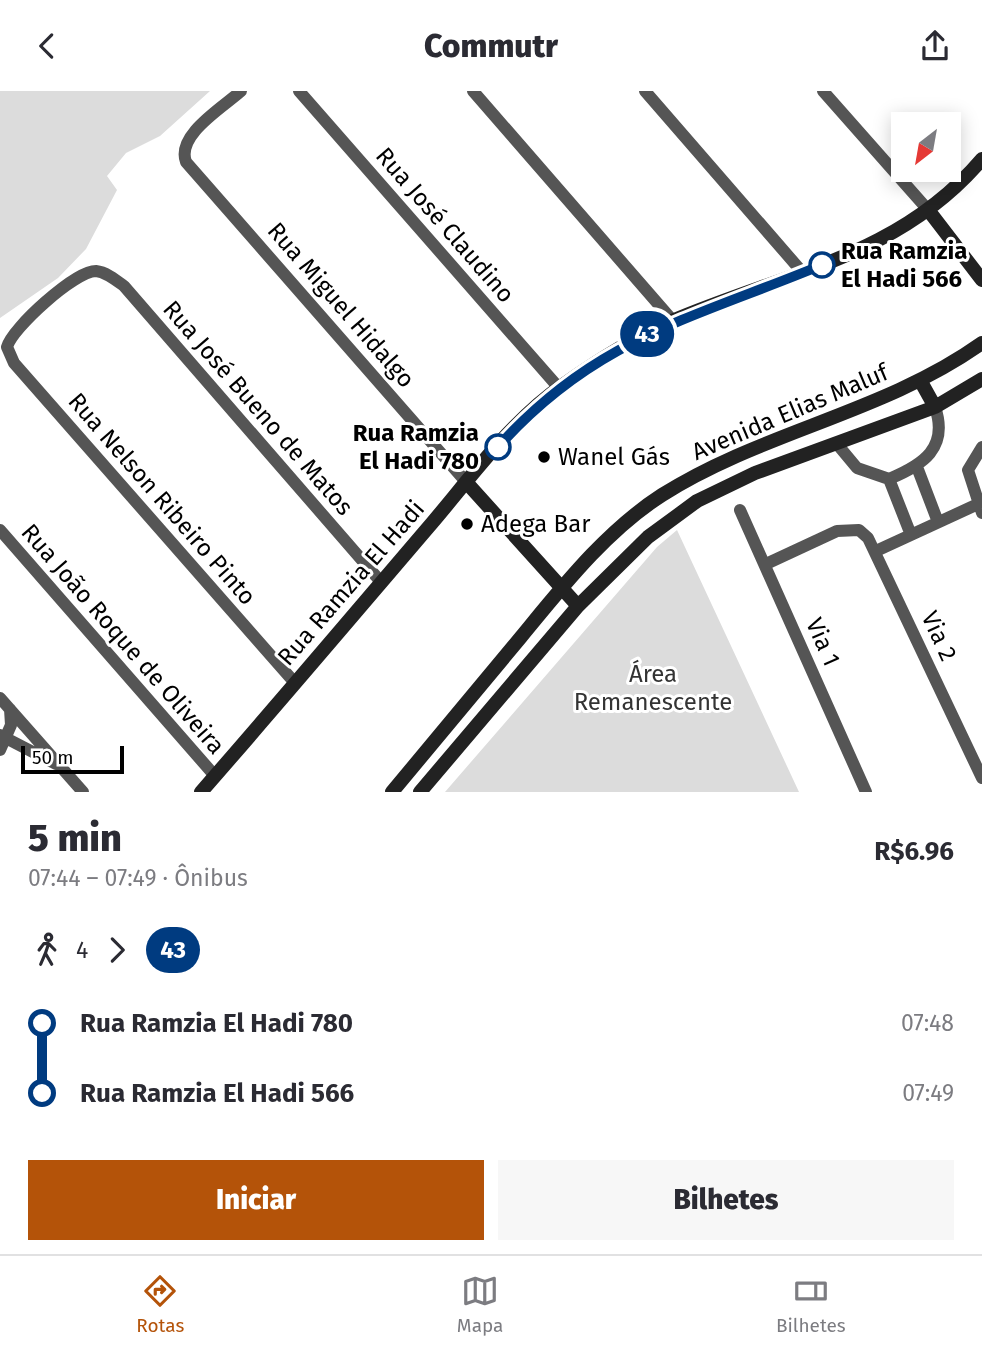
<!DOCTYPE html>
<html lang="pt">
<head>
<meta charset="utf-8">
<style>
	body { margin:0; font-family:"Fira Sans",sans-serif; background:#f7f7f7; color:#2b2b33; height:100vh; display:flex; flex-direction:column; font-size:26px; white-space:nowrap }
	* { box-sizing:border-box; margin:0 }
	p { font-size:23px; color:#7c7c81 }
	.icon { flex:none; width:38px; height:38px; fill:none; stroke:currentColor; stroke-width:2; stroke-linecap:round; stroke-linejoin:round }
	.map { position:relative; height:701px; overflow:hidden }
	.panel { display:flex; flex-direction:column; background:#fff; flex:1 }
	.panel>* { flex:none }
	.badge { padding:0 14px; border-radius:23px; font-size:24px; line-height:46px }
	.needle { width:46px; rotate:211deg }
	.fabs { position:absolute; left:891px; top:21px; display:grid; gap:14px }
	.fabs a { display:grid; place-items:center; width:70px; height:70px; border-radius:0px; background:#fff; box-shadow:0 4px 18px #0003; font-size:35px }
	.scale { position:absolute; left:21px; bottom:18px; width:103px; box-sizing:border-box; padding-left:7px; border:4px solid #000; border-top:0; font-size:19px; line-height:24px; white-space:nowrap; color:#000; -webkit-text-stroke:5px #fff; paint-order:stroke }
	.map>.badge { position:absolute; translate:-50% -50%; box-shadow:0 0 0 4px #fff }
	.legs { display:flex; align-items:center; gap:10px; height:77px; padding:0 28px; font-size:23px }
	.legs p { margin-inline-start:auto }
	.overview { display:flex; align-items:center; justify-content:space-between; height:119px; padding:0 28px }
	h1 { font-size:38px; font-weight:800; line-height:52px }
	.cta { display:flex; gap:14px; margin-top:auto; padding:14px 28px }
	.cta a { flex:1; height:80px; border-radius:0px; background:#b45309; color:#fff; font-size:28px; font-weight:800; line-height:80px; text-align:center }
	.cta a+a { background:#f7f7f7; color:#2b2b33 }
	ul { padding:0 28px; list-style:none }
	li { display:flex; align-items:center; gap:24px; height:70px; font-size:26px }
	li i { display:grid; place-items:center; width:10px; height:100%; margin:0 9px; background:currentColor }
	li i::after { content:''; width:18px; height:18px; margin:-9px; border:5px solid; border-radius:50%; background:#fff }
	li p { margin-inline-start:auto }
	li:first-child i { background:linear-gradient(#0000 50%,currentColor 0) }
	li:last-child i { background:linear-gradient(currentColor 50%,#0000 0) }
	header { display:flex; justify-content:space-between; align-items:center; height:91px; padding:0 28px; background:#fff; font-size:32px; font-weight:800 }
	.dock { display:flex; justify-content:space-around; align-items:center; height:98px; border-top:2px solid #e1e1e2; background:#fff; font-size:19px; color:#7c7c81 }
	.dock a { display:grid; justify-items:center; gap:4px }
	.dock .on { color:#b45309 }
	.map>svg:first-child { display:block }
	.green { fill:#dcdcdc }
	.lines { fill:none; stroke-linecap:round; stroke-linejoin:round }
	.street { stroke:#555; stroke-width:12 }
	.secondary { stroke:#222; stroke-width:14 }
	.line-1-casing { stroke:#fff; stroke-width:16 }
	.line-1 { stroke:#003b80; stroke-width:10 }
	.stop-1-dot { fill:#fff; stroke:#003b80; stroke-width:3.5 }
	.poi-dot { fill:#000; stroke:#fff; stroke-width:2.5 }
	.labels { text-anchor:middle; stroke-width:6; stroke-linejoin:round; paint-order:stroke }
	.street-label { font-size:24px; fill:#000; stroke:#fff }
	.stop-label { font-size:24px; font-weight:bold; fill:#000; stroke:#fff; text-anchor:start }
	.poi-label { font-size:24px; fill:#000; stroke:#fff; text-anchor:start }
	.park-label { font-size:24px; fill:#333; stroke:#fff }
</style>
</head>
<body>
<header><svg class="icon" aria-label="back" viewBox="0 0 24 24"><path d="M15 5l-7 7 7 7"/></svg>Commutr<svg class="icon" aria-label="share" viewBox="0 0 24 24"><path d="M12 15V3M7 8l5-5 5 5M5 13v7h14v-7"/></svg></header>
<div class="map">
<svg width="982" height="701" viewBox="0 0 982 701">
	<rect width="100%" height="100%" fill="#fff"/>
	<path class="green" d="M0,0H210L160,45L126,62L107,85L117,99L86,158L58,187L0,227Z
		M677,439L799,701H445L657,456Z"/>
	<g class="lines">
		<path class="street" d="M241,0C222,17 176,44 186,71L467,392
			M299,0L559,297
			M473,0L673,230
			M645,0L803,182
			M823,0L929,120
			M837,353L857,377L889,388C923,374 949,357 935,316
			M982,356L968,379L982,422
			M917,376L938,431
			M889,388L911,444
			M740,419L866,701
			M0,439L215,685
			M876,460L978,413
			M766,473L837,440L859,439L868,447L982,687
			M295,592L14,272L7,256C12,237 75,180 96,180C106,181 116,189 124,195L381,491
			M0,607L83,701
			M0,644L56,673
			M0,659L11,634L10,618"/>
		<path class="secondary" d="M929,120L982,189
			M920,289L935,316
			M467,392L578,515
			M201,701C279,612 355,522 432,432C472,385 512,329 563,294C597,270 633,247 672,230C784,182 899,166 982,68
			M392,701C435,649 478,598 521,546C563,495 606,440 662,404C763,340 884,322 982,252
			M420,701L578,515L648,446L697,410L755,382L935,316L982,288"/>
	</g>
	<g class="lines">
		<g class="line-1-casing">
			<path id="line-1" d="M498,356C595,247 694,227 822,174"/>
		</g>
		<use href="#line-1" class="line-1"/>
	</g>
	<g class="stop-1-dot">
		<circle cx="822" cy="174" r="12"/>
		<circle cx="498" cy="356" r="12"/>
	</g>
	<g class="poi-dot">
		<circle cx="544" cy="366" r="7"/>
		<circle cx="467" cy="433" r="7"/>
	</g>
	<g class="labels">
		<g class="street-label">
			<text transform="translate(445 134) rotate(49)" y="8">Rua José Claudino</text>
			<text transform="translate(341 214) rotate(49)" y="8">Rua Miguel Hidalgo</text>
			<text transform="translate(258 317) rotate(49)" y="8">Rua José Bueno de Matos</text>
			<text transform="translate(790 321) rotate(-23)" y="8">Avenida Elias Maluf</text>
			<text transform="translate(162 408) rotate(49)" y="8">Rua Nelson Ribeiro Pinto</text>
			<text transform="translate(351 492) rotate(-49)" y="8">Rua Ramzia El Hadi</text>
			<text transform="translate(939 545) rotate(65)" y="8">Via 2</text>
			<text transform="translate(123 548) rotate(49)" y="8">Rua João Roque de Oliveira</text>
			<text transform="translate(823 551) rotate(66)" y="8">Via 1</text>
		</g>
		<g class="stop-label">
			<text x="841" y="168">Rua Ramzia<tspan x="841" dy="28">El Hadi 566</tspan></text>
			<text x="479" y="350" text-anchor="end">Rua Ramzia<tspan x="479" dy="28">El Hadi 780</tspan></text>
		</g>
		<g class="poi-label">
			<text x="558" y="374">Wanel Gás</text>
			<text x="481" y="441">Adega Bar</text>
		</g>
		<g class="park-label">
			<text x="653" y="591">Área<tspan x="653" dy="28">Remanescente</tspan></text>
		</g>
	</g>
</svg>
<div class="fabs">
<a><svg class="needle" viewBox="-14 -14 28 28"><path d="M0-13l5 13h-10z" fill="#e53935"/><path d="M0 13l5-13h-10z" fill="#7c7c81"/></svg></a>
</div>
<div class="scale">50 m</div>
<b class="badge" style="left:647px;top:243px;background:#003b80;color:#fff">43</b>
</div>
<section class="panel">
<div class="overview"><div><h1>5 min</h1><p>07:44 – 07:49 · Ônibus</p></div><b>R$6.96</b></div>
<div class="legs"><svg class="icon" aria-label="walk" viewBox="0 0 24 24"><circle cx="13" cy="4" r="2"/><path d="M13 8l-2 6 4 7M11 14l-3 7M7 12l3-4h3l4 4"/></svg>4<svg class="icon" aria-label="forward" viewBox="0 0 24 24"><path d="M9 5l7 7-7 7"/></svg><b class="badge" style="background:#003b80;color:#fff">43</b></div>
<ul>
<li><i style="color:#003b80"></i><b>Rua Ramzia El Hadi 780</b><p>07:48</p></li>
<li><i style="color:#003b80"></i><b>Rua Ramzia El Hadi 566</b><p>07:49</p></li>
</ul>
<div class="cta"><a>Iniciar</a><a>Bilhetes</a></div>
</section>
<nav class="dock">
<a class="on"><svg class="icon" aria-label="directions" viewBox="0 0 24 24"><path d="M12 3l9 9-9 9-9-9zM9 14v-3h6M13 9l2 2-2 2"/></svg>Rotas</a>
<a><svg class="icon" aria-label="map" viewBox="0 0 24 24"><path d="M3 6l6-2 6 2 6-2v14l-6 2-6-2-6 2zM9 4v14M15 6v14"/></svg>Mapa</a>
<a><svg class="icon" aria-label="tickets" viewBox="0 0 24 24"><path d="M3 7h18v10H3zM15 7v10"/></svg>Bilhetes</a>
</nav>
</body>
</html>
